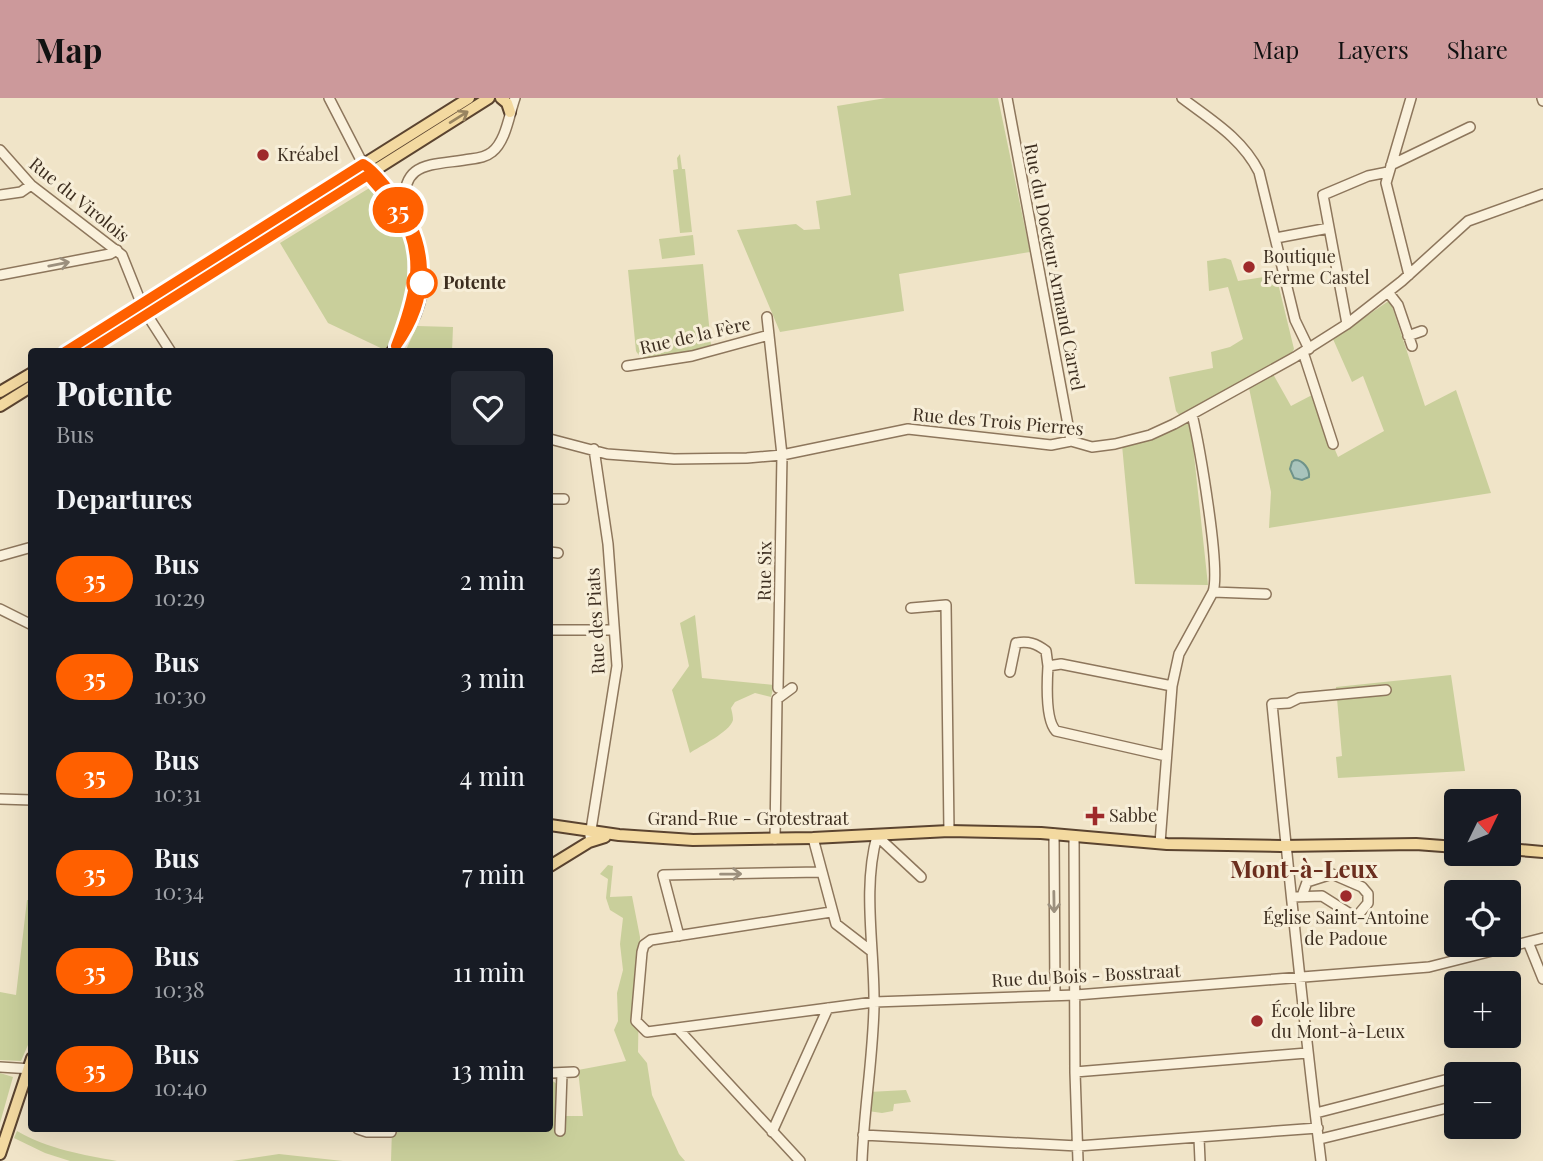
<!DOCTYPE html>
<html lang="en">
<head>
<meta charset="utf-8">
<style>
	body { margin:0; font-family:"Playfair Display",serif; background:#242831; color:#f1f3f6; height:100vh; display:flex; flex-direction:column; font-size:26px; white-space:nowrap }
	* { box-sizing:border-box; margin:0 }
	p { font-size:23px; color:#9ea1a6 }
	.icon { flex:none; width:38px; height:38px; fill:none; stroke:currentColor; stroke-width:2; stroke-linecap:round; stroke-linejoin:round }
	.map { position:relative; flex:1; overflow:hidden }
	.details { position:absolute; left:28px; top:250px; width:525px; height:784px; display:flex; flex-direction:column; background:#171b24; border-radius:7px; box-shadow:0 7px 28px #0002 }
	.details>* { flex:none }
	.badge { padding:0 14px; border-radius:23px; font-size:24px; line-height:46px }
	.needle { width:46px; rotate:47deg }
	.fabs { position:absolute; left:1444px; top:691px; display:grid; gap:14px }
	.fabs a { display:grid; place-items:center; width:77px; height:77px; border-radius:7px; background:#171b24; box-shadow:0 7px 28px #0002; font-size:35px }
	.map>.badge { position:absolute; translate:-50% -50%; box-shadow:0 0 0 4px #fff }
	h2 { padding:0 28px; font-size:26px; line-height:63px }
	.round { display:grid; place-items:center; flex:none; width:74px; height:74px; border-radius:7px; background:#242831 }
	.overview { display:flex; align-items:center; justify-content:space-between; height:119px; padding:0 28px }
	h1 { font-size:33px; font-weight:800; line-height:52px }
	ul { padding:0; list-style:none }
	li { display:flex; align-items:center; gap:21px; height:98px; padding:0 28px }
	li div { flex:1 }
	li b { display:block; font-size:26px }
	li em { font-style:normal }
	li .badge { min-width:77px; font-weight:700; text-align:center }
	header { display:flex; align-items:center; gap:42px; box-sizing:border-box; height:98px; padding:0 35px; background:#cc999b; color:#111 }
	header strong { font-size:33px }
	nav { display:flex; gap:38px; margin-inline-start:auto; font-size:24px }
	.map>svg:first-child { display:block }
	.green { fill:#c9cf9b }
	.water { fill:#a9c4bc; stroke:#6f938a; stroke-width:2 }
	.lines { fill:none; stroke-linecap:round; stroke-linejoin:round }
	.minor-casing { stroke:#8d765c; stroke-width:12 }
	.major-casing { stroke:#5b4430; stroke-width:14 }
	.minor { stroke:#faf1dc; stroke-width:9 }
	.major { stroke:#f3d9a0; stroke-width:10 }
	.oneway { stroke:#988460 }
	.oneway2 { stroke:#9c907e }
	.line-casing { stroke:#fff; stroke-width:16 }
	.line { stroke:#ff6000; stroke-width:10 }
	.poi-dot { fill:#9e2a2b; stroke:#f7eed8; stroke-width:2.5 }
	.stop-dot { fill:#fff; stroke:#ff6000; stroke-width:3.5 }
	.labels { text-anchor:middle; stroke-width:6; stroke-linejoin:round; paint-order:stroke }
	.poi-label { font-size:18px; fill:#3d2e20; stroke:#f7eed8; text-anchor:start }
	.street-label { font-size:18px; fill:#3d2e20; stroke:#f7eed8 }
	.stop-label { font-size:18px; font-weight:bold; fill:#3d2e20; stroke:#f7eed8; text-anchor:start }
	.district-label { font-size:24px; font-weight:bold; fill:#6b2e1e; stroke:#f7eed8 }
</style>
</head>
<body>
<header>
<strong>Map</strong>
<nav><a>Map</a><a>Layers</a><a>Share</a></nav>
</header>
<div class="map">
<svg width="1543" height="1063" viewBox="0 0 1543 1063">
	<rect width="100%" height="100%" fill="#f0e4c8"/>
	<path class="green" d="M886,0H998L1030,154L899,176L904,213L780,234L737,132L796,126L804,132L820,131L816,103L851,97L837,8Z
		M680,56L682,71H685L692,134L680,135L673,72L678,71L677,60Z
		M371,89C429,146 418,186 387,253L328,225L280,145Z
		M693,137L695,157L662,161L659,141Z
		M1225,160L1231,162L1238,183L1276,177L1294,251L1291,256L1180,318L1176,313L1169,279L1213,270L1211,254L1230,249L1243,241L1228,189L1209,193L1207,163Z
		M703,166L711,247C696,251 659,265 644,261C641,260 638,256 636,253L628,172Z
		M1390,202L1425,308L1456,292L1491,395L1269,430L1271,394L1249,290L1273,276L1291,308L1312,297L1338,359L1384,333L1363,278L1352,284L1333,241Z
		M417,228L453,229L452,254H405Z
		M1190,320L1208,487L1135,486L1122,347Z
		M695,517L702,580L774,587L771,599L755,595L735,604L731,610C732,614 733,618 733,622C730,634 700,648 690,655L672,592L689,568L680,525Z
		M1451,577L1465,673L1338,680L1336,659L1342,658L1336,589Z
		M608,767L613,768L610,799L632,798L640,839L638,954L647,965L652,997L679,1056L685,1063H391L392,1031H550V982C564,986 562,1005 564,1018H583L578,972L626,963L614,932L618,923L617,895L623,872L620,846L623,820L610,812L606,800L608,781L600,776Z
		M27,802H32L31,940L21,963L0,962V894L16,897Z
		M0,975L13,979L0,1025Z
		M906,992L911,1004L894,1006L893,1013L882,1015L868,1013L869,994Z
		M17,1033C48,1051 83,1057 117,1063H70L45,1055L14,1040Z
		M279,1056L343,1063H232Z"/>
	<path class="water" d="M1295,362C1303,362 1310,371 1309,379L1302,382L1294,380L1290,371L1292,364Z"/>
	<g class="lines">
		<g class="minor-casing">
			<path id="minor" d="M329,0L363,66
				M1007,0L1071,343
				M1182,0C1211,22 1242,40 1259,74L1295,222L1309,251
				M1542,0L1543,3
				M0,52L31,87L122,157L144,212L171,254
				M1391,67L1470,29
				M0,97L21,94L31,87
				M405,115C399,61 431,68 471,61C479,60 486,59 492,54C506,43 509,17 515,0
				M1276,140L1329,130
				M0,177L110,156L117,152
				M1409,177L1386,85L1411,0
				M1388,194L1398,207L1412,248
				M767,219L782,357L778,590
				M1347,226L1323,97L1368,78L1388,74
				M1408,238L1422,233
				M1303,254L1333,346
				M627,268L692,258L769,237
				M550,341L607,356L674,361L747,360L782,357L908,331L1051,347L1071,343L1092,349L1115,346L1150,337L1174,326L1295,259L1347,226L1402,183L1468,123L1543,96
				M550,401H564
				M550,454L558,455
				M0,458L32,449
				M1213,494L1266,496
				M911,510L946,507L949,733
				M0,511L32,527
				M550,532H614
				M1010,574L1016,545C1028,543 1036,545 1046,553L1048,568
				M1166,658L1056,633C1045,622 1047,584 1048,568L1061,566L1172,588
				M0,701L32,702
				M1054,736L1055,897
				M590,738L617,568L608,446L594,351
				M1074,738L1075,974L1078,1063
				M813,740L836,826L871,853
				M775,741L777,601L792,590
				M1160,745L1172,588L1179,556L1213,494C1221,470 1199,346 1192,316
				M1292,799L1322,798L1352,817H1358L1368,805V796L1362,789L1332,776L1307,784L1302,798
				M831,814L651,842L644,847L642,854L636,923L647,934L874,904L1076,897L1429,869L1543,840
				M679,838L663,777L821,774
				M1528,844L1543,881
				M678,931L800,1063
				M0,969L32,971
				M1075,974L1307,955
				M550,975L574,974
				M1465,976L1474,974L1478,976
				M1316,1015L1456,979
				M358,1031L367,1034H391
				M560,1033L562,975
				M772,1034L828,910
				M863,1037L1078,1048L1318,1030
				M1199,1040L1200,1063
				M1320,1041L1456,1008
				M862,1063C864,1011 873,960 874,908C875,852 862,792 877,738L921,779
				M1321,1063C1302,911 1287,759 1272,606L1289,605L1299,600L1386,592"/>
		</g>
		<g class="major-casing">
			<path id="major" d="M501,0L507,5L510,14
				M369,69C407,109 437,161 415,216C409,230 400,241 392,254
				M65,254L469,0
				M87,254L489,0
				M0,294L32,275
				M0,308L32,288
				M550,727L619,737L693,742L813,740L949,733L1041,735L1167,746L1281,748L1416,746L1456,749
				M1508,751L1543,754
				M550,768L589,744L605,739
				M0,1056L32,960"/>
		</g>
		<use href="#minor" class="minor"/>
		<use href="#major" class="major"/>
	</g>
	<defs><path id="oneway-shaft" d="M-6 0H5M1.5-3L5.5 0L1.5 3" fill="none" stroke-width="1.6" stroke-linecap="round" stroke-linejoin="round" transform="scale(1.75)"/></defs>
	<use class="oneway" href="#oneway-shaft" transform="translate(459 19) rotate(-32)"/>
	<g class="oneway2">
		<use href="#oneway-shaft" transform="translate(59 166) rotate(-11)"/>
		<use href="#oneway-shaft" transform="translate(731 776) rotate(-1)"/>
		<use href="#oneway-shaft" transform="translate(1054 804) rotate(89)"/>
	</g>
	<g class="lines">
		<g class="line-casing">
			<path id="line" d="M65,254L363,66C374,72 382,84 390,93C430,142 433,197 396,248C413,204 428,158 399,114C390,100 377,90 368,77L87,254"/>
		</g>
		<use href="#line" class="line"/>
	</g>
	<g class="poi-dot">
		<circle cx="263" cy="57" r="7"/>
		<circle cx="1249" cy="169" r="7"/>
		<path d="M1091.5 707.5h7v7h7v7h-7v7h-7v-7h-7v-7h7z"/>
		<circle cx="1346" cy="798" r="7"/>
		<circle cx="1257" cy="923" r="7"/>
	</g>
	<circle class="stop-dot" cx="422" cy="185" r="14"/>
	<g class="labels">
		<g class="poi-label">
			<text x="277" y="63">Kréabel</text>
			<text x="1263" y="165">Boutique<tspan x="1263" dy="21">Ferme Castel</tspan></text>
			<text x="1109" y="724">Sabbe</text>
			<text x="1346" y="826" text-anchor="middle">Église Saint-Antoine<tspan x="1346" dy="21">de Padoue</tspan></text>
			<text x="1271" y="919">École libre<tspan x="1271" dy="21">du Mont-à-Leux</tspan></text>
		</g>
		<g class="street-label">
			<text transform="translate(79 102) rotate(39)" y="6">Rue du Virolois</text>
			<text transform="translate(1054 169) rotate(79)" y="6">Rue du Docteur Armand Carrel</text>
			<text transform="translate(695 238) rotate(-13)" y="6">Rue de la Fère</text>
			<text transform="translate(998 324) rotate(5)" y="6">Rue des Trois Pierres</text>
			<text transform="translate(765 473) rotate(-89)" y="6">Rue Six</text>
			<text transform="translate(596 523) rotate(-93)" y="6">Rue des Piats</text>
			<text x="748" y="727">Grand-Rue - Grotestraat</text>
			<text transform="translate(1086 878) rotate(-3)" y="6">Rue du Bois - Bosstraat</text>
		</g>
		<g class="stop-label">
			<text x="443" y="191">Potente</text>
		</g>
		<g class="district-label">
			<text x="1304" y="780">Mont-à-Leux</text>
		</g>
	</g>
</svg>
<div class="fabs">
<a><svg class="needle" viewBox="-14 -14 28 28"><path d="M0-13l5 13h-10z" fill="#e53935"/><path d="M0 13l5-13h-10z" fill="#9ea1a6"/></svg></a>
<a><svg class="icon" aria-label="locate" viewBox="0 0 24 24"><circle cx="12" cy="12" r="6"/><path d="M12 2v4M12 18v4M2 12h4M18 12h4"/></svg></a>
<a>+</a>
<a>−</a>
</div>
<b class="badge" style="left:398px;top:112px;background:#ff6000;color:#fff">35</b>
<section class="details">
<div class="overview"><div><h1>Potente</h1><p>Bus</p></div><a class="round"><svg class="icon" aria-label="heart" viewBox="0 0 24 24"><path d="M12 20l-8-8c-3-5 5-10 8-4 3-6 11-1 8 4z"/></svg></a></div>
<h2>Departures</h2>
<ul>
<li><span class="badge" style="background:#ff6000;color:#fff">35</span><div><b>Bus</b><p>10:29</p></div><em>2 min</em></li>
<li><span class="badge" style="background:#ff6000;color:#fff">35</span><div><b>Bus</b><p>10:30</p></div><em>3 min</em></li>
<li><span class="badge" style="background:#ff6000;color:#fff">35</span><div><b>Bus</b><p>10:31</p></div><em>4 min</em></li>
<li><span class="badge" style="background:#ff6000;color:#fff">35</span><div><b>Bus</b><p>10:34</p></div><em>7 min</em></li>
<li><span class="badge" style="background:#ff6000;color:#fff">35</span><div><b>Bus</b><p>10:38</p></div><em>11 min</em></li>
<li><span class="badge" style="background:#ff6000;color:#fff">35</span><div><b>Bus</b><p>10:40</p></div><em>13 min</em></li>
</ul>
</section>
</div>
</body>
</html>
